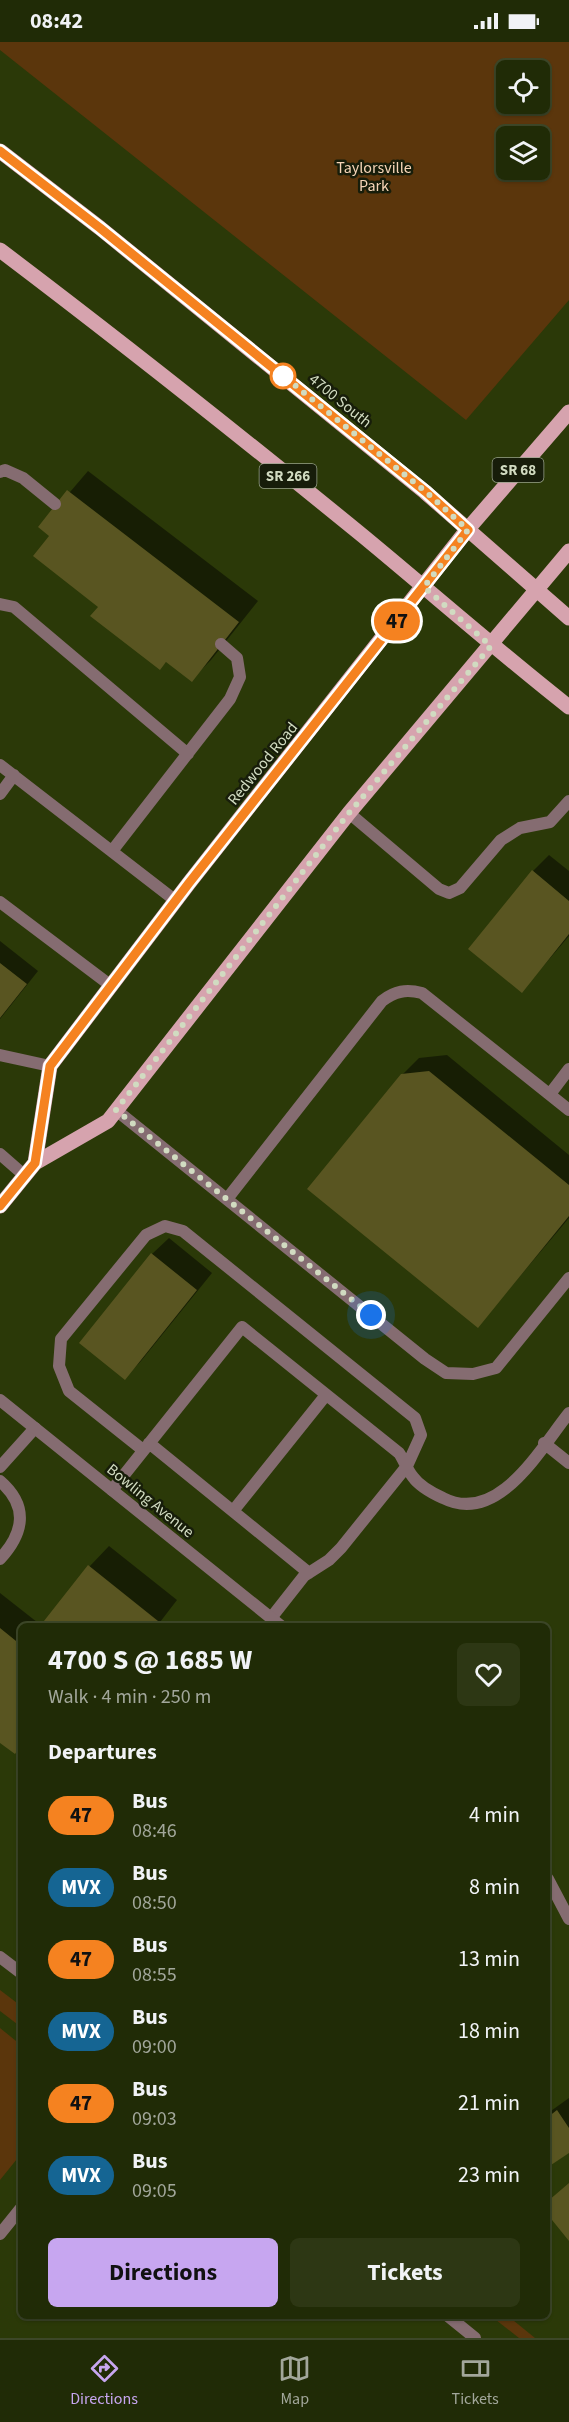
<!DOCTYPE html>
<html lang="en">
<head>
<meta charset="utf-8">
<style>
	body { margin:0; font-family:"Source Sans 3",sans-serif; background:#2d3714; color:#f1f3f6; height:100vh; display:flex; flex-direction:column; font-size:22px; white-space:nowrap }
	* { box-sizing:border-box; margin:0 }
	p { font-size:20px; color:#a2a79b }
	.icon { flex:none; width:33px; height:33px; fill:none; stroke:currentColor; stroke-width:2; stroke-linecap:round; stroke-linejoin:round }
	.map { position:relative; flex:1; overflow:hidden }
	.details { position:absolute; left:18px; top:1581px; width:532px; height:696px; display:flex; flex-direction:column; background:#202b06; border-radius:9px; box-shadow:0 2px 4px #0004,0 0 0 2px #3d4728 }
	.details>* { flex:none }
	.badge { padding:0 12px; border-radius:20px; font-size:21px; line-height:39px }
	.controls { position:absolute; left:496px; top:18px; display:grid; gap:12px }
	.controls a { display:grid; place-items:center; width:54px; height:54px; border-radius:9px; background:#202b06; box-shadow:0 2px 4px #0004,0 0 0 2px #3d4728; font-size:30px }
	.you { position:absolute; width:30px; height:30px; margin:-15px; border:4px solid #fff; border-radius:50%; background:#1a73e8; box-shadow:0 0 0 9px #1a73e833 }
	.map>.badge { position:absolute; translate:-50% -50%; box-shadow:0 0 0 3px #fff }
	h2 { padding:0 30px; font-size:22px; line-height:54px }
	.round { display:grid; place-items:center; flex:none; width:63px; height:63px; border-radius:9px; background:#2d3714 }
	.overview { display:flex; align-items:center; justify-content:space-between; height:102px; padding:0 30px }
	h1 { font-size:28px; font-weight:700; line-height:45px }
	.button { display:flex; gap:12px; margin-top:auto; padding:12px 30px }
	.button a { flex:1; height:69px; border-radius:9px; background:#c7a6f0; color:#111; font-size:24px; font-weight:700; line-height:69px; text-align:center }
	.button a+a { background:#2d3714; color:#f1f3f6 }
	ul { padding:0; list-style:none }
	li { display:flex; align-items:center; gap:18px; height:72px; padding:0 30px }
	li div { flex:1 }
	li b { display:block; font-size:22px }
	li em { font-style:normal }
	li .badge { min-width:66px; font-weight:700; text-align:center }
	.status { display:flex; justify-content:space-between; align-items:center; height:42px; padding:0 30px; background:#202b06; direction:ltr }
	.status svg { height:16px; fill:currentColor }
	.dock { display:flex; justify-content:space-around; align-items:center; height:84px; border-top:2px solid #3d4728; background:#202b06; font-size:16px; color:#a2a79b }
	.dock a { display:grid; justify-items:center; gap:3px }
	.dock .current { color:#c7a6f0 }
	.map>svg:first-child { display:block }
	.green { fill:#5b360c; fill-rule:evenodd }
	.shadow { fill:#0007 }
	.building { fill:#595521 }
	.lines { fill:none; stroke-linecap:round; stroke-linejoin:round }
	.service { stroke:#856c71; stroke-width:12 }
	.minor { stroke:#856c71; stroke-width:12 }
	.tertiary { stroke:#856c71; stroke-width:12 }
	.primary { stroke:#d6a3ae; stroke-width:15 }
	.line-casing { stroke:#fff; stroke-width:14 }
	.line { stroke:#f58220; stroke-width:9 }
	.walk { stroke:#d1dbc1; stroke-width:6; stroke-dasharray:0 10.8 }
	.stop-dot { fill:#fff; stroke:#f58220; stroke-width:3 }
	.labels { text-anchor:middle; stroke-width:5; stroke-linejoin:round; paint-order:stroke }
	.shield { fill:#171d0a; stroke:#99a28a; stroke-width:1.5 }
	.shield-label { font-size:15px; font-weight:bold; fill:#d1dbc1 }
	.park-label { font-size:16px; fill:#f6d5b7; stroke:#171d0a }
	.street-label { font-size:16px; fill:#d1dbc1; stroke:#171d0a }
</style>
</head>
<body>
<div class="status"><b>08:42</b><svg viewBox="0 0 49 12"><path d="M0 12V9h3v3zM5 12V6h3v6zM10 12V3h3v9zM15 12V0h3v12zM26 1h20v11H26zM47 4h2v5h-2z"/></svg></div>
<div class="map">
<svg width="569" height="2296" viewBox="0 0 569 2296">
	<rect width="100%" height="100%" fill="#2b3908"/>
	<path class="green" d="M0,0H569V258L466,378L0,8ZM507,28H540V62H507ZM507,94H540V128H507Z
		M0,1948L21,1964V1985L0,1969Z
		M0,1986L21,2003V2112L0,2138Z
		M491,2274H508L535,2296H519Z"/>
	<path class="shadow" d="M88,429L258,559L211,618L191,638L167,619L160,626L100,564L51,493L40,485Z
		M549,813L569,829V894L522,949L533,829Z
		M0,899L38,929L0,977Z
		M447,1013L569,1113V1176L478,1284L402,1033L419,1016Z
		M169,1196L212,1231L141,1319L125,1336L152,1212Z
		M109,1504L177,1558L157,1584H42L90,1524Z
		M0,1551L42,1584H21V1704L0,1699Z
		M569,2056V2109L548,2123V2071Z"/>
	<path class="building" d="M67,448L239,580L192,640L166,620L160,628L90,574L98,565L33,514L49,494L38,485Z
		M532,828L569,859V892L522,951L468,907Z
		M0,921L27,942L0,976Z
		M429,1029L569,1143V1174L478,1286L307,1147L401,1032Z
		M151,1211L197,1248L125,1338L79,1301Z
		M88,1523L158,1579L154,1584H40Z
		M0,1586L21,1603V1704L15,1712L0,1701Z
		M557,2068L569,2086V2111L548,2125V2075Z
		M569,2141V2199L548,2173V2159Z"/>
	<g class="lines">
		<path class="service" d="M0,430L5,428L23,436L55,462
			M0,562L14,565L188,712
			M0,723L176,859
			M0,752L14,733
			M349,771L439,847L449,851L460,846L501,798L520,786L550,780L569,759
			M112,809L230,657L240,635L237,616L221,602
			M0,860L110,943
			M0,1013L50,1024
			M550,1052L569,1027
			M116,1068L425,1317L446,1331L473,1332L496,1326L569,1236
			M0,1112L24,1133
			M227,1157L382,959C395,949 406,947 422,951L569,1068
			M149,1401L309,1531
			M544,1401L569,1421
			M143,1408L69,1349L59,1324L61,1297L146,1193L165,1184L183,1189L415,1376L421,1393L407,1424L341,1506L329,1518L304,1534L271,1576
			M0,1425L35,1386
			M0,1439C29,1464 24,1491 0,1517
			M112,1448L242,1285L399,1411C404,1418 407,1428 413,1435C420,1445 432,1451 443,1456C498,1484 540,1407 569,1371
			M233,1469L326,1353
			M0,2192L21,2166"/>
		<path class="minor" d="M0,1358L281,1584
			M548,1837L569,1877"/>
		<path class="tertiary" d="M0,1915L21,1931
			M448,2274L475,2296"/>
		<path class="primary" d="M0,109L100,186L425,450L569,576
			M0,208C123,301 244,397 363,494C432,551 499,610 569,665
			M35,1121L50,1024L189,841L467,488L569,370
			M0,1164L35,1121L108,1079L349,771L569,509"/>
	</g>
	<g class="lines">
		<g class="line-casing">
			<path id="line" d="M0,109L100,186L426,450L468,488L189,841L50,1024L35,1121L0,1164"/>
		</g>
		<use href="#line" class="line"/>
		<path class="walk" d="M283,334L281,332L426,450L468,488L424,545L491,604L349,771L116,1068L371,1273"/>
	</g>
	<circle class="stop-dot" cx="283" cy="334" r="12"/>
	<g class="labels">
		<g class="shield">
			<rect x="492.5" y="416" width="51" height="24" rx="4.5"/>
			<rect x="259.5" y="422" width="57" height="24" rx="4.5"/>
		</g>
		<g class="shield-label">
			<text x="518" y="433">SR 68</text>
			<text x="288" y="439">SR 266</text>
		</g>
		<g class="park-label">
			<text x="374" y="131">Taylorsville<tspan x="374" dy="18">Park</tspan></text>
		</g>
		<g class="street-label">
			<text transform="translate(341 358) rotate(39)" y="6">4700 South</text>
			<text transform="translate(262 721) rotate(-51)" y="6">Redwood Road</text>
			<text transform="translate(151 1458) rotate(39)" y="6">Bowling Avenue</text>
		</g>
	</g>
</svg>
<div class="controls">
<a><svg class="icon" aria-label="locate" viewBox="0 0 24 24"><circle cx="12" cy="12" r="6"/><path d="M12 2v4M12 18v4M2 12h4M18 12h4"/></svg></a>
<a><svg class="icon" aria-label="layers" viewBox="0 0 24 24"><path d="M12 4l9 5-9 5-9-5zM3 14l9 5 9-5"/></svg></a>
</div>
<div class="you" style="left:371px;top:1273px"></div>
<b class="badge" style="left:397px;top:579px;background:#f58220;color:#111">47</b>
<section class="details">
<div class="overview"><div><h1>4700 S @ 1685 W</h1><p>Walk · 4 min · 250 m</p></div><a class="round"><svg class="icon" aria-label="heart" viewBox="0 0 24 24"><path d="M12 20l-8-8c-3-5 5-10 8-4 3-6 11-1 8 4z"/></svg></a></div>
<h2>Departures</h2>
<ul>
<li><span class="badge" style="background:#f58220;color:#111">47</span><div><b>Bus</b><p>08:46</p></div><em>4 min</em></li>
<li><span class="badge" style="background:#156593;color:#fff">MVX</span><div><b>Bus</b><p>08:50</p></div><em>8 min</em></li>
<li><span class="badge" style="background:#f58220;color:#111">47</span><div><b>Bus</b><p>08:55</p></div><em>13 min</em></li>
<li><span class="badge" style="background:#156593;color:#fff">MVX</span><div><b>Bus</b><p>09:00</p></div><em>18 min</em></li>
<li><span class="badge" style="background:#f58220;color:#111">47</span><div><b>Bus</b><p>09:03</p></div><em>21 min</em></li>
<li><span class="badge" style="background:#156593;color:#fff">MVX</span><div><b>Bus</b><p>09:05</p></div><em>23 min</em></li>
</ul>
<div class="button"><a>Directions</a><a>Tickets</a></div>
</section>
</div>
<nav class="dock">
<a class="current"><svg class="icon" aria-label="directions" viewBox="0 0 24 24"><path d="M12 3l9 9-9 9-9-9zM9 14v-3h6M13 9l2 2-2 2"/></svg>Directions</a>
<a><svg class="icon" aria-label="map" viewBox="0 0 24 24"><path d="M3 6l6-2 6 2 6-2v14l-6 2-6-2-6 2zM9 4v14M15 6v14"/></svg>Map</a>
<a><svg class="icon" aria-label="tickets" viewBox="0 0 24 24"><path d="M3 7h18v10H3zM15 7v10"/></svg>Tickets</a>
</nav>
</body>
</html>
